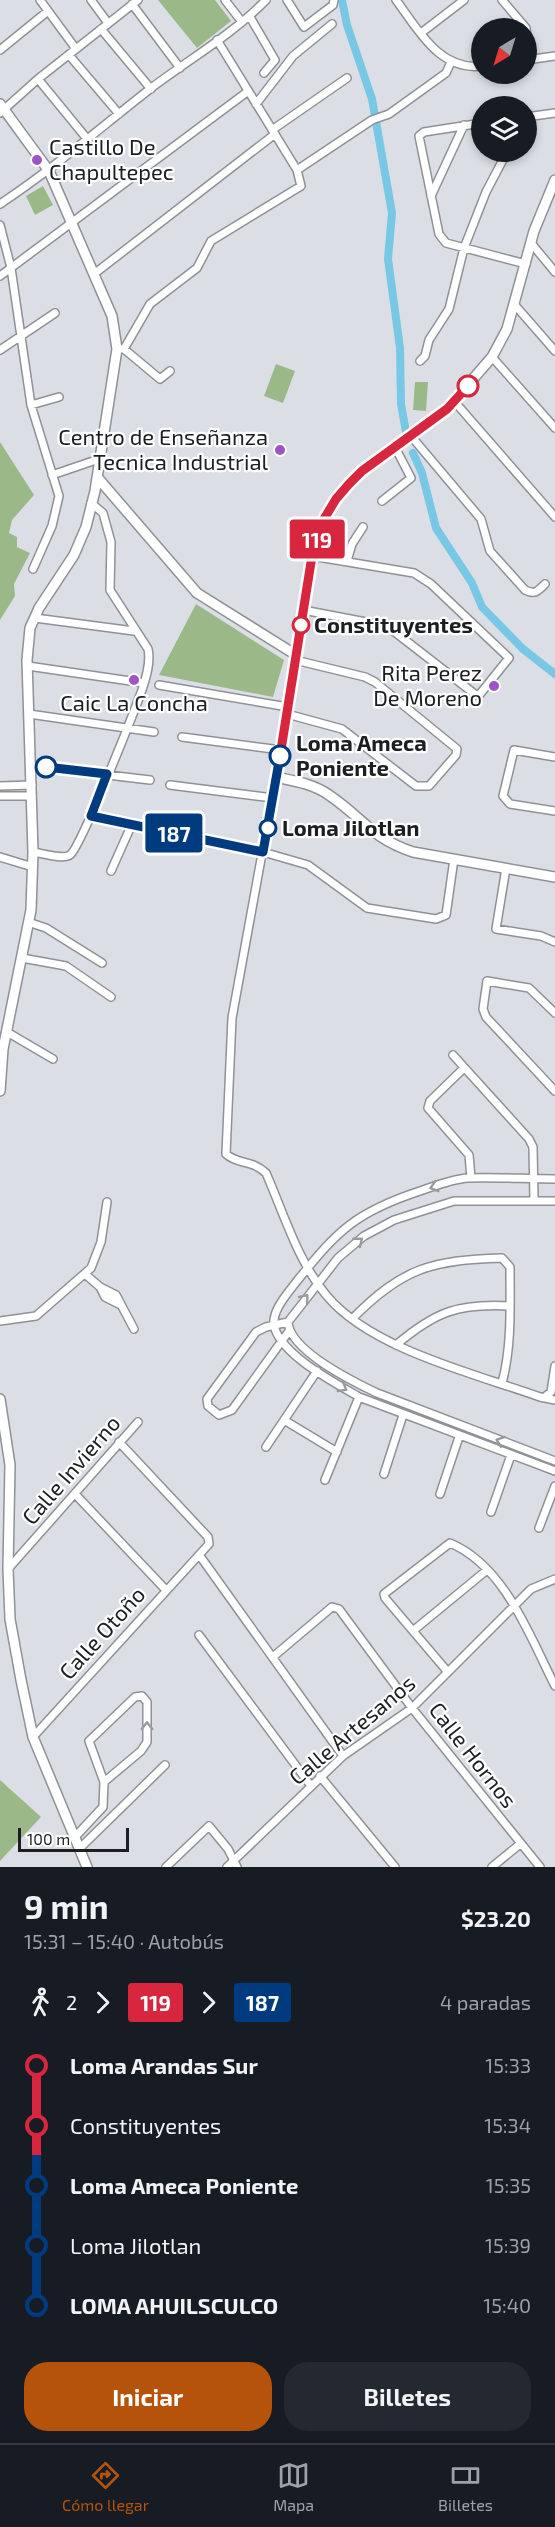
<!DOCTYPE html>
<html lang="es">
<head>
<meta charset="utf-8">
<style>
	body { margin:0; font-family:"Exo 2",sans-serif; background:#242831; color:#f1f3f6; height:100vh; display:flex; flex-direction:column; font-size:22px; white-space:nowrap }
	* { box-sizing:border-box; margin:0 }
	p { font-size:20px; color:#9ea1a6 }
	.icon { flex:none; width:33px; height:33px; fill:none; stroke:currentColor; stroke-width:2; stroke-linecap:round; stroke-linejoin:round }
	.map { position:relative; height:1867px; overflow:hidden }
	.details { display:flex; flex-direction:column; background:#171b24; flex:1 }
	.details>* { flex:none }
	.badge { padding:0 12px; border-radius:4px; font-size:21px; line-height:39px }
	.needle { width:39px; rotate:218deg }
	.controls { position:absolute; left:471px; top:18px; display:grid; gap:12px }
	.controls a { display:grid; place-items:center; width:66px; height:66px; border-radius:50%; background:#171b24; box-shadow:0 3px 9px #0003; font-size:30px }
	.scale { position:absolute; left:18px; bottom:15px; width:111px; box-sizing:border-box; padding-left:6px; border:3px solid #1d1e21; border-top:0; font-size:16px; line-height:21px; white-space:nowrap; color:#1d1e21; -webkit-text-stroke:4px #fff; paint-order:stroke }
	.map>.badge { position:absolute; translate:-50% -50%; box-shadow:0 0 0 3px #fff }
	.legs { display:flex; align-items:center; gap:9px; height:66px; padding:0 24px; font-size:20px }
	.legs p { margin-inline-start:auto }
	.headline { display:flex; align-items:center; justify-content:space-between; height:102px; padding:0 24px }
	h1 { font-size:33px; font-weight:700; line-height:45px }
	.primary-button { display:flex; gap:12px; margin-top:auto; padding:12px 24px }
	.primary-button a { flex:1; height:69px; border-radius:24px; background:#b45309; color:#fff; font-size:24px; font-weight:700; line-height:69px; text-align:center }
	.primary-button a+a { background:#242831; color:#f1f3f6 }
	ul { padding:0 24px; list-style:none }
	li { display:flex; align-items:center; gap:21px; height:60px; font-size:22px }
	li i { display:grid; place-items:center; width:9px; height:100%; margin:0 8px; background:currentColor }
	li i::after { content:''; width:15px; height:15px; margin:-8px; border:4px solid; border-radius:50%; background:#171b24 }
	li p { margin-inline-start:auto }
	li:first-child i { background:linear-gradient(#0000 50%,currentColor 0) }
	li:last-child i { background:linear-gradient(currentColor 50%,#0000 0) }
	.menu { display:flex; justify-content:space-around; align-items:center; height:84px; border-top:2px solid #363941; background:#171b24; font-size:16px; color:#9ea1a6 }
	.menu a { display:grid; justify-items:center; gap:3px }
	.menu .active { color:#b45309 }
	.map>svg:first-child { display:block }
	.green { fill:#9bb988 }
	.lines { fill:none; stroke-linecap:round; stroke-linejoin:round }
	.canal { stroke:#78c7e4; stroke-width:8 }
	.street-casing { stroke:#8e9196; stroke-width:10 }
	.secondary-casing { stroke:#8e9196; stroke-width:12 }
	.street { stroke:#fff; stroke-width:7 }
	.secondary { stroke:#fff; stroke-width:9 }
	.oneway { stroke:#999a9b }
	.line-1-casing { stroke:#fff; stroke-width:14 }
	.line-2-casing { stroke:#fff; stroke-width:14 }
	.line-1 { stroke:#d7263d; stroke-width:9 }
	.line-2 { stroke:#003b80; stroke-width:9 }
	.poi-dot { fill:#9e54c6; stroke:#fff; stroke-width:2 }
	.stop-1-dot { fill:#fff; stroke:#d7263d; stroke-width:3 }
	.stop-2-dot { fill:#fff; stroke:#003b80; stroke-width:3 }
	.labels { text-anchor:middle; stroke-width:4.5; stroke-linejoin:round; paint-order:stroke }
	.poi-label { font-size:22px; fill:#1d1e21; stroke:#fff; text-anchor:end }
	.stop-label { font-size:22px; font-weight:bold; fill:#1d1e21; stroke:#fff; text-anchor:start }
	.street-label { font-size:22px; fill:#1d1e21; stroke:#fff }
</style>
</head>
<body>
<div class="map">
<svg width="555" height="1867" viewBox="0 0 555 1867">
	<rect width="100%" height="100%" fill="#dbdfe5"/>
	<path class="green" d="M158,0H215L231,21L197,48Z
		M43,186L53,205L35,215L26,196Z
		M276,364L295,371L283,403L264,396Z
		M415,382H428L426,411L413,410Z
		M0,442L34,495L12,520L9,533L17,537V547L30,553L14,584L15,596L0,620Z
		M196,604L284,660L273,697L159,675Z
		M0,1780L41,1817L0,1861Z"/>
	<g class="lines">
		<path class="canal" d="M342,0L347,25L372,99L392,213L388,259L400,348L401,404L406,432
			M413,453L422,473L436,528L472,583L482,607L523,649L555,674"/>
		<g class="street-casing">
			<path id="street" d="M40,0L76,49
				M91,0L108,23
				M225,0L242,22
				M287,0L304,27L333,5L334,0
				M396,0C418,29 439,71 482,66
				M502,0L526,28
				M132,4L180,68
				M250,17L275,60L264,73
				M101,29L151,89
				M526,30L532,59
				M421,33L464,0
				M0,50L48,11
				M69,55L119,114
				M526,60L555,56
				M38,79L88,140
				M256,104L293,56L332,24
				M0,113L38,79L138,0
				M526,117L555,113
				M482,123L424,132L419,136L439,234L446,243L526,264
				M272,130L347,78
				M297,170L372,120L389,114L446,73L451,62
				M431,196L464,125
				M0,204C53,169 100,128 150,89C188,60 232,35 266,0
				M0,225L11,268L31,405L59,496L52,526L33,569
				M531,243L555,272
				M94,274L275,134
				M0,276L247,92
				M514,304L555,351
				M117,349H124L150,304L197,268L211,241L301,186L297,170L217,40
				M124,349L160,379L170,371
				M0,350L55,313
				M492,357L555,428
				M420,361L425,356L429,340L449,309L464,248L486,192L507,152
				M454,401L555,517
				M31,405L59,397
				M411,436L481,519L490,551L525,590C535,595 538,591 545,584
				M52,475L99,459
				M382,501L411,478L395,447
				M347,561L352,544L363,527
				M303,610L387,626L476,695L480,694L509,658L431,584L414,573L312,556
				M35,618L134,631
				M28,666L144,683
				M159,685L288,707
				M29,714L154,732
				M287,714L342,729L416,786H429L456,755L457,749L375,682L365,677L295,660
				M182,737L281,750
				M555,757L514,750L503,796L510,804L555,811
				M32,766L150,780
				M276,777L232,1018L226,1154C238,1165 251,1159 266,1173C284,1214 298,1262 327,1296C371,1349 476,1374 540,1397L555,1400
				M170,785L273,798
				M0,786L32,785
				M0,796H32
				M91,816L263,852L308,865L367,908L436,919L446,915L454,859
				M33,852C41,853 63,860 70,855C81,847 134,712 142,690C146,678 151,662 148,649L110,590L111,542L103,513L91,503
				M0,857L33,867
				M506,868L496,929L541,936L555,942
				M111,871L132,824
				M28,922L46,928L102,963
				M22,958L66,966L111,997
				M555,1013L529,988L487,981L483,1009L486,1017L555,1091
				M7,1032L53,1059
				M453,1055L529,1139L533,1147L534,1200
				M464,1068L430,1101L428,1108L469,1155L471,1178
				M555,1179C526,1179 497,1177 468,1178C452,1179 435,1186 420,1191C356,1212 338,1230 297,1281C288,1293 269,1313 275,1329C285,1357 334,1382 359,1397L555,1471
				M555,1201H454L394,1220L364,1236L338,1258L288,1322C290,1351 354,1382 377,1393L555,1461
				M85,1274L100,1287L116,1295L134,1329
				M100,1287L105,1297L119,1304
				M352,1319C402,1268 432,1260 502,1258L510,1267C510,1306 512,1346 502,1383
				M0,1321L36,1316L91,1268L101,1242L107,1202
				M288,1322L266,1327L256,1332L207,1399L208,1406L219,1415L232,1410L289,1331
				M396,1345C435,1312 458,1303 510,1306
				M546,1396L551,1392L555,1366
				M284,1420L337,1452
				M266,1447L317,1371
				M384,1474L403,1415
				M325,1480L359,1397
				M75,1494L165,1589
				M440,1494L459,1437
				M491,1512L511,1455
				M539,1528L555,1486
				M200,1556L343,1756
				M8,1569L138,1422
				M414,1630L487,1570
				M199,1635L311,1786
				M274,1656L332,1607L339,1609L412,1708L540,1867
				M447,1671L385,1598L384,1594L450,1543C505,1566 530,1637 555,1686
				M33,1737L209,1544L208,1537L119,1442
				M320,1776L395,1867
				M75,1837L103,1807L104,1782L89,1741L135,1697L142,1696L147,1702V1742L141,1751L104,1782
				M79,1849L165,1765
				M166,1867L209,1826L228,1849L237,1867
				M227,1867L343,1756L412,1708L531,1589L555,1579
				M492,1867L520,1844"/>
		</g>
		<g class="secondary-casing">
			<path id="secondary" d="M0,104L49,171L112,316L117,349L95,491L86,527L74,555L39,608L30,628L27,660L33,852L31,910L3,1049L0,1091
				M555,180L534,231L507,329L492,357L447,409L362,471L336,499L321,524L312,556L276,777C295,781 313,784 329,795C363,818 371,838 413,852L555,877
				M97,477L197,593L296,655
				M0,1399L10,1465L8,1569L10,1619L21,1680L33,1737L87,1867"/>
		</g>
		<use href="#street" class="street"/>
		<use href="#secondary" class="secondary"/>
	</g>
	<defs><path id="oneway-chevron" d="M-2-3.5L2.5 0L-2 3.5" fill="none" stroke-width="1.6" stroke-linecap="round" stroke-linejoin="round" transform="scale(1.5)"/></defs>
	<g class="oneway">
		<use href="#oneway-chevron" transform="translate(434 1187) rotate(163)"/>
		<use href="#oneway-chevron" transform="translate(359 1241) rotate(-38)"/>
		<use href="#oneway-chevron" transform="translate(305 1298) rotate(-50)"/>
		<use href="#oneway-chevron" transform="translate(343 1388) rotate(30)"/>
		<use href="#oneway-chevron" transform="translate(500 1441) rotate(-160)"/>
		<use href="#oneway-chevron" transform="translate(147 1726) rotate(-90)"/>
	</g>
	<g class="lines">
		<g class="line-1-casing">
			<path id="line-1" d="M280,756L312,556L321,524L336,499L349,484L362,471L447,409L468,386"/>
		</g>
		<g class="line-2-casing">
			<path id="line-2" d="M46,767L107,774L91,816L263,852L280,756"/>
		</g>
		<use href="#line-1" class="line-1"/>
		<use href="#line-2" class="line-2"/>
	</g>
	<g class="poi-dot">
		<circle cx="37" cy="160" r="6"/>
		<circle cx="280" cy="450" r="6"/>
		<circle cx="134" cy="680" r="6"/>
		<circle cx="494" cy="686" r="6"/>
	</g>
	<g class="stop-1-dot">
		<circle cx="468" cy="386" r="10"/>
		<circle cx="301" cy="625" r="8"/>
	</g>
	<g class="stop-2-dot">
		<circle cx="280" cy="756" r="10"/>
		<circle cx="46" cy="767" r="10"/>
		<circle cx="268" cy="828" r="8"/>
	</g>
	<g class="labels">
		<g class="poi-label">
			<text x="49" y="155" text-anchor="start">Castillo De<tspan x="49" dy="25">Chapultepec</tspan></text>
			<text x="268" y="445">Centro de Enseñanza<tspan x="268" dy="25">Tecnica Industrial</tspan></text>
			<text x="482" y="681">Rita Perez<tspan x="482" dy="25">De Moreno</tspan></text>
			<text x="134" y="711" text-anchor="middle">Caic La Concha</text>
		</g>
		<g class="stop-label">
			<text x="314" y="633">Constituyentes</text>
			<text x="296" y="751">Loma Ameca<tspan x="296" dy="25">Poniente</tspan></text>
			<text x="282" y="836">Loma Jilotlan</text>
		</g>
		<g class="street-label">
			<text transform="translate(71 1470) rotate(-49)" y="8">Calle Invierno</text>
			<text transform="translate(102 1633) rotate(-48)" y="8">Calle Otoño</text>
			<text transform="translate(352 1730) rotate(-40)" y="8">Calle Artesanos</text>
			<text transform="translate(473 1755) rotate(52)" y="8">Calle Hornos</text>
		</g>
	</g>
</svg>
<div class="controls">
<a><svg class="needle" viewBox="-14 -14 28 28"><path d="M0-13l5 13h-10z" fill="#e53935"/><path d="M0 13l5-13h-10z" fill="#9ea1a6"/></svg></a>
<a><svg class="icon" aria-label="layers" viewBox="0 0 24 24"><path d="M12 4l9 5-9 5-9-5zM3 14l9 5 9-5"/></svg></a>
</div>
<div class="scale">100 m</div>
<b class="badge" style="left:317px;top:539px;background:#d7263d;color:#fff">119</b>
<b class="badge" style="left:174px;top:833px;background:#003b80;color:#fff">187</b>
</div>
<section class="details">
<div class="headline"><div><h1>9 min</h1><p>15:31 – 15:40 · Autobús</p></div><b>$23.20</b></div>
<div class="legs"><svg class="icon" aria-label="walk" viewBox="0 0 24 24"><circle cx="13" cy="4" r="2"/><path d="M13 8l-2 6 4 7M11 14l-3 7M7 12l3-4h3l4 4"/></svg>2<svg class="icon" aria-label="forward" viewBox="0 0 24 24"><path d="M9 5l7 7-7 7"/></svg><b class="badge" style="background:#d7263d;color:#fff">119</b><svg class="icon" aria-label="forward" viewBox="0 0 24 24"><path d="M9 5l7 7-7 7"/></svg><b class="badge" style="background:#003b80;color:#fff">187</b><p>4 paradas</p></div>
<ul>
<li><i style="color:#d7263d"></i><b>Loma Arandas Sur</b><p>15:33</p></li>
<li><i style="color:#d7263d"></i><span>Constituyentes</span><p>15:34</p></li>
<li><i style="color:#003b80"></i><b>Loma Ameca Poniente</b><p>15:35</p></li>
<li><i style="color:#003b80"></i><span>Loma Jilotlan</span><p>15:39</p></li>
<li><i style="color:#003b80"></i><b>LOMA AHUILSCULCO</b><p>15:40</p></li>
</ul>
<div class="primary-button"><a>Iniciar</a><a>Billetes</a></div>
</section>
<nav class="menu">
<a class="active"><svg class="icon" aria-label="directions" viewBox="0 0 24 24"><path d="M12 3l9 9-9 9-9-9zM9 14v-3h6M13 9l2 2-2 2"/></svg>Cómo llegar</a>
<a><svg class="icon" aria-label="map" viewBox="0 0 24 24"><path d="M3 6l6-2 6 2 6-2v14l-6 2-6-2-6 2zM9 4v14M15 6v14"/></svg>Mapa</a>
<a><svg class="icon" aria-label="tickets" viewBox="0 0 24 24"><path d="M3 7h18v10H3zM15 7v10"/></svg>Billetes</a>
</nav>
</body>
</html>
